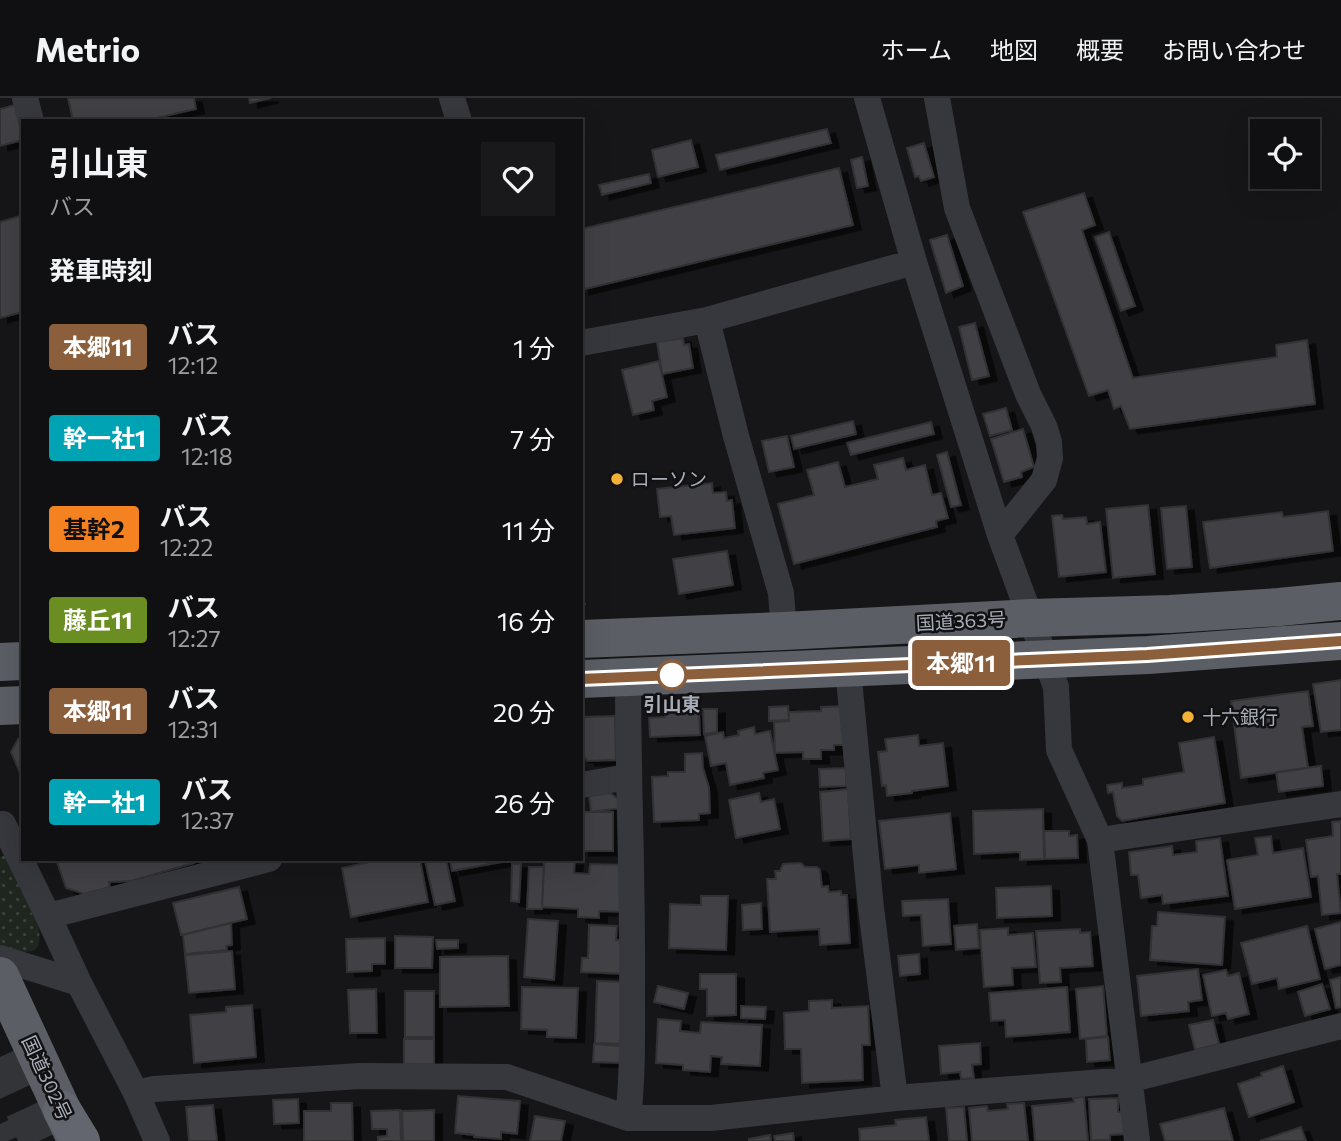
<!DOCTYPE html>
<html lang="ja">
<head>
<meta charset="utf-8">
<style>
	body { margin:0; font-family:Commissioner,"Noto Sans JP",sans-serif; background:#19191b; color:#f1f3f6; height:100vh; display:flex; flex-direction:column; font-size:26px; white-space:nowrap }
	* { box-sizing:border-box; margin:0 }
	p { font-size:23px; color:#9c9d9f }
	.icon { flex:none; width:38px; height:38px; fill:none; stroke:currentColor; stroke-width:2; stroke-linecap:round; stroke-linejoin:round }
	.map { position:relative; flex:1; overflow:hidden }
	.details { position:absolute; left:21px; top:21px; width:562px; height:742px; display:flex; flex-direction:column; background:#101012; border-radius:0px; box-shadow:0 7px 28px #0002,0 0 0 2px #303032 }
	.details>* { flex:none }
	.badge { padding:0 14px; border-radius:5px; font-size:24px; line-height:46px }
	.controls { position:absolute; left:1250px; top:21px; display:grid; gap:14px }
	.controls a { display:grid; place-items:center; width:70px; height:70px; border-radius:0px; background:#101012; box-shadow:0 7px 28px #0002,0 0 0 2px #303032; font-size:35px }
	.map>.badge { position:absolute; translate:-50% -50%; box-shadow:0 0 0 4px #fff }
	h2 { padding:0 28px; font-size:26px; line-height:63px }
	.round { display:grid; place-items:center; flex:none; width:74px; height:74px; border-radius:0px; background:#19191b }
	.head { display:flex; align-items:center; justify-content:space-between; height:119px; padding:0 28px }
	h1 { font-size:33px; font-weight:700; line-height:52px }
	ul { padding:0; list-style:none }
	li { display:flex; align-items:center; gap:21px; height:91px; padding:0 28px }
	li div { flex:1 }
	li b { display:block; font-size:26px }
	li em { font-style:normal }
	li .badge { min-width:77px; font-weight:700; text-align:center }
	header { display:flex; align-items:center; gap:42px; box-sizing:border-box; height:98px; padding:0 35px; background:#101012; border-bottom:2px solid #303032 }
	header strong { font-size:33px }
	nav { display:flex; gap:38px; margin-inline-start:auto; font-size:24px }
	.map>svg:first-child { display:block }
	.grass { fill:url(#grass-dots) }
	.building { fill:#404145; stroke:#303034; stroke-width:2; filter:url(#shadow) }
	.lines { fill:none; stroke-linecap:round; stroke-linejoin:round }
	.motorway-tunnel { stroke:#333438; stroke-width:38; stroke-dasharray:38 19; stroke-linecap:butt }
	.path { stroke:#3d3f44; stroke-width:4.5; stroke-dasharray:3.5 5; stroke-linecap:butt }
	.minor { stroke:#37383d; stroke-width:26 }
	.trunk { stroke:#5b5e65; stroke-width:38 }
	.motorway { stroke:#63666e; stroke-width:38 }
	.line-casing { stroke:#fff; stroke-width:16 }
	.line { stroke:#8b5e3c; stroke-width:10 }
	.poi-dot { fill:#f2b134; stroke:#111113; stroke-width:2.5 }
	.stop-dot { fill:#fff; stroke:#8b5e3c; stroke-width:3.5 }
	.labels { text-anchor:middle; stroke-width:5; stroke-linejoin:round; paint-order:stroke }
	.poi-label { font-size:19px; fill:#a8adb8; stroke:#111113; text-anchor:start }
	.street-label { font-size:19px; fill:#a8adb8; stroke:#111113 }
	.stop-label { font-size:19px; font-weight:bold; fill:#a8adb8; stroke:#111113 }
</style>
</head>
<body>
<header>
<strong>Metrio</strong>
<nav><a>ホーム</a><a>地図</a><a>概要</a><a>お問い合わせ</a></nav>
</header>
<div class="map">
<svg width="1341" height="1043" viewBox="0 0 1341 1043">
	<defs>
		<pattern id="grass-dots" width="8" height="8" patternUnits="userSpaceOnUse" patternTransform="scale(1.75)"><rect width="8" height="8" fill="#1e261f"/><path d="M2 2h.1M6 6h.1" fill="none" stroke="#3c433d" stroke-width="1.8" stroke-linecap="round"/></pattern>
		<filter id="shadow"><feDropShadow dx="8" dy="4.5" stdDeviation="0" flood-color="#0009"/></filter>
	</defs>
	<rect width="100%" height="100%" fill="#161618"/>
	<path class="grass" d="M4,757L38,828C46,863 22,854 0,848V759Z"/>
	<path class="building" d="M68,0H194L196,11L143,23H73Z
		M249,0H271L250,5Z
		M15,7L23,42L0,48V11Z
		M827,31L831,45L720,72L716,57Z
		M691,42L698,69L658,79L652,52Z
		M924,45L934,79L921,83L919,78L915,79L907,50Z
		M862,59L868,88L857,90L851,62Z
		M839,70L853,127L581,192V131Z
		M649,76L651,85L602,97L599,87Z
		M1084,95L1095,127L1082,132L1133,280L1277,259L1276,247L1307,242L1315,306L1130,331L1121,308L1114,311L1108,292L1089,298L1023,114Z
		M23,117V214L0,220V124Z
		M1109,134L1135,208L1121,213L1095,139Z
		M947,137L963,188L946,195L930,142Z
		M975,225L989,278L972,282L959,229Z
		M683,240L684,247L689,246L693,270L662,276L657,244Z
		M659,263L667,299L652,303L654,312L633,317L622,272Z
		M1006,310L1012,332L990,338L983,316Z
		M853,323L856,336L794,351L791,338Z
		M931,324L934,336L851,357L847,345Z
		M1023,331L1034,369L1021,374L1022,379L1004,384L991,341Z
		M787,338L794,369L769,374L762,343Z
		M947,354L961,407L951,409L937,357Z
		M903,360L906,372L925,367L932,397L941,395L948,420L936,423L937,429L794,466L778,406L814,397L807,372L838,364L845,389L878,381L874,367Z
		M712,385L713,395L726,394L727,403L732,402L735,430L674,437L671,418L660,419L657,391Z
		M1148,407L1155,476L1113,480L1106,411Z
		M1186,408L1192,469L1167,471L1161,410Z
		M1328,413L1333,453L1210,470L1203,424L1282,414L1283,419Z
		M1062,417L1063,421L1086,419L1087,426L1100,424L1106,474L1059,479L1052,418Z
		M727,453L733,487L679,496L673,461Z
		M1341,582V632L1321,634L1313,586Z
		M1308,593L1313,628L1302,629L1308,670L1241,680L1231,603Z
		M788,608L789,622L769,623V609Z
		M842,608L844,647H834V652H821V661H803V654L775,655L774,624L789,623V614L821,613V609Z
		M703,611H717V634L704,636Z
		M699,614L700,637L650,639L649,620L665,619V615Z
		M615,618L616,662L587,663L586,660H581V619Z
		M754,629L755,636L770,633L778,672L763,675L764,680L730,687L726,665L711,668L705,638L723,634L724,640L739,637L738,633Z
		M918,637L919,648L943,645L948,688L912,693V695L887,698L886,687L882,688L878,654L887,653L885,641Z
		M1214,639L1225,705L1122,723L1117,718L1113,694L1108,695L1107,687L1122,685V690L1143,687V681L1184,674L1179,645Z
		M18,641H23V682L11,654Z
		M702,655L703,670L709,690L710,715L699,716V722L654,724L652,679L668,678V674H685V656Z
		M1321,668L1323,688L1279,694L1276,674Z
		M846,670V688L820,689L819,671Z
		M848,691L851,741L823,743L820,694Z
		M610,695L621,703L622,710L591,714L589,698Z
		M759,695L761,704L774,701L780,731L736,740L729,702Z
		M1043,711L1044,761L1020,762V754L974,756L973,713Z
		M581,714H613V753H581Z
		M950,715L956,771L919,775V767L885,771L879,723Z
		M1341,723V776H1337L1341,815L1322,817L1318,778L1311,779L1306,742L1333,738L1332,724Z
		M1044,733H1069V738L1077,737L1078,760L1045,761Z
		M1271,738L1273,755L1303,750L1311,799L1235,811L1227,762L1258,757L1255,740Z
		M1220,740L1228,798L1163,806L1162,797L1141,800L1138,777H1131L1129,754L1172,748L1173,757L1197,754L1196,743Z
		M56,761H194V765L131,783L109,784L110,789L84,796L66,790Z
		M369,761H420L428,804L351,819L342,770L370,764Z
		M431,761H446L455,803L435,807L425,763Z
		M450,761H512V762L452,773Z
		M544,763H575L574,775L589,776L590,766L626,767L625,814L599,813V820L578,819V811L542,809Z
		M801,765L805,769H817L820,772L822,789L828,788L829,794L841,793V797H847L850,845L820,847L819,831L770,834L767,781H776L775,773H780L783,766Z
		M512,766H521L519,804L511,803Z
		M529,769H544L542,811H527Z
		M1051,788L1052,818L997,820L996,790Z
		M239,789L247,821L181,837L173,805Z
		M701,798H728L726,852L669,850L670,806L701,807Z
		M948,801L951,846L923,848L921,817L903,818L902,803Z
		M761,805L762,831L743,832L742,807Z
		M1158,814L1225,819L1222,867L1150,862L1152,828H1157Z
		M528,821L558,823L554,882L524,879Z
		M1341,824V867L1325,871L1315,831Z
		M231,825L232,847L226,848L227,852L185,856L183,837Z
		M977,826L979,850L956,852L954,828Z
		M589,827L617,828L616,842H624L626,876L581,874L582,860H588Z
		M1307,828L1320,881L1279,891L1277,880L1252,886L1241,845Z
		M1008,830V837L1033,835L1036,869L1012,870L1013,887L984,889L980,832Z
		M1080,831V835L1090,834L1093,868L1060,870L1061,884L1040,885L1036,833Z
		M395,838L433,839L432,870H395Z
		M385,840V866H372V873L347,874L346,841Z
		M436,842H458V850L437,851Z
		M232,853L235,891L189,895L185,857Z
		M919,856L920,876L900,878L898,858Z
		M508,858L509,908L440,909V859Z
		M1198,871L1202,902L1188,904L1189,913L1141,918L1137,878Z
		M1226,872L1228,878L1239,875L1249,916L1228,921L1226,915L1212,918L1203,877Z
		M700,876H736V917L707,918V891H700Z
		M1341,879V909L1336,910L1330,882Z
		M597,883L628,884L626,946L595,945Z
		M1322,886L1330,911L1305,918L1298,894Z
		M658,888L688,895L684,911L654,904Z
		M1103,888L1107,938L1080,941L1076,891Z
		M522,889L578,890L576,940L547,939V932L521,931Z
		M1067,889L1070,934L1006,939L1005,922L991,923L989,895Z
		M376,891L377,935H350L348,892Z
		M405,893H434V939H405Z
		M832,902V910L868,908L870,947H862L863,982L802,985L801,951H785L784,915L809,913V903Z
		M252,907L256,959L194,965L190,917L226,914V909Z
		M741,908L766,909L765,921L741,920Z
		M658,921L681,923L680,933L700,935L701,924L762,927L760,968L721,966L722,959L711,958L710,974L683,972V967L656,965Z
		M1213,922L1219,946L1195,952L1189,927Z
		M1108,939L1110,962L1087,964L1086,941Z
		M404,941H434V966H404Z
		M980,945L981,966L972,967L974,980L961,981L960,974L941,976L939,948Z
		M594,946L622,948L621,965L593,964Z
		M1283,968L1294,1004L1249,1019L1238,986L1262,978L1261,975Z
		M458,998L520,1003L517,1036L501,1034V1041L474,1039V1037L455,1035Z
		M1084,999L1088,1043H1035L1032,1008L1074,1004L1073,1000Z
		M1118,1000V1014H1123L1124,1036L1110,1037V1042H1091L1089,1001Z
		M298,1001L299,1025L274,1026L273,1002Z
		M331,1005H352L353,1043H304V1013H331Z
		M1024,1005L1028,1043H972L969,1010L987,1008L988,1013L1008,1011L1007,1006Z
		M213,1007L217,1043H189L186,1009Z
		M964,1009L967,1043H949L946,1010Z
		M1224,1010L1233,1043H1165L1160,1026Z
		M400,1012L401,1043H378V1039L387,1038V1031H372L371,1013Z
		M434,1012V1043H403L402,1013Z
		M535,1018L565,1023L561,1043H530Z
		M926,1019L929,1043H860L859,1031L896,1027L895,1022Z
		M1301,1029L1306,1043H1260Z
		M793,1035L794,1043H775L774,1038Z
		M770,1037L771,1043H749V1041Z"/>
	<g class="lines">
		<path class="motorway-tunnel" d="M0,959L39,1043
			M0,1026L8,1043"/>
		<path class="path" d="M581,496L584,509"/>
		<path class="minor" d="M25,0L31,23
			M452,0L459,23
			M867,0L914,164L1000,437L1056,589L1059,652L1100,742L1137,1043
			M937,0L957,110L1028,296L1044,328L1049,344L1050,360L1044,382L1000,437
			M707,222L736,338L781,495L784,533
			M581,245L707,222L914,164
			M848,571L871,810L895,1000
			M628,579C628,683 633,788 632,893C632,935 633,978 628,1020
			M581,687L628,679
			M3,726L48,818L79,885L136,995L157,1043
			M1100,742L1341,706
			M48,818L269,761
			M0,860L79,885
			M136,995L154,991L360,978L507,979L628,1020H711L895,1000L1129,982L1341,928"/>
		<path class="trunk" d="M581,541L784,533L1031,520L1170,516L1279,509L1341,503
			M0,564L23,563
			M581,581L1148,557L1341,543
			M0,608L23,607
			M0,878L76,1042"/>
		<path class="motorway" d="M62,1012L81,1043"/>
	</g>
	<g class="lines">
		<g class="line-casing">
			<path id="line" d="M581,581L1147,557L1341,543"/>
		</g>
		<use href="#line" class="line"/>
	</g>
	<g class="poi-dot">
		<circle cx="617" cy="381" r="7"/>
		<circle cx="1188" cy="619" r="7"/>
	</g>
	<circle class="stop-dot" cx="672" cy="577" r="14"/>
	<g class="labels">
		<g class="poi-label">
			<text x="631" y="388">ローソン</text>
			<text x="1202" y="626">十六銀行</text>
		</g>
		<g class="street-label">
			<text transform="translate(961 523) rotate(-3)" y="7">国道363号</text>
			<text transform="translate(47 980) rotate(65)" y="7">国道302号</text>
		</g>
		<g class="stop-label">
			<text x="672" y="613">引山東</text>
		</g>
	</g>
</svg>
<div class="controls">
<a><svg class="icon" aria-label="locate" viewBox="0 0 24 24"><circle cx="12" cy="12" r="6"/><path d="M12 2v4M12 18v4M2 12h4M18 12h4"/></svg></a>
</div>
<b class="badge" style="left:961px;top:565px;background:#8b5e3c;color:#fff">本郷11</b>
<section class="details">
<div class="head"><div><h1>引山東</h1><p>バス</p></div><a class="round"><svg class="icon" aria-label="heart" viewBox="0 0 24 24"><path d="M12 20l-8-8c-3-5 5-10 8-4 3-6 11-1 8 4z"/></svg></a></div>
<h2>発車時刻</h2>
<ul>
<li><span class="badge" style="background:#8b5e3c;color:#fff">本郷11</span><div><b>バス</b><p>12:12</p></div><em>1 分</em></li>
<li><span class="badge" style="background:#00a3b4;color:#fff">幹一社1</span><div><b>バス</b><p>12:18</p></div><em>7 分</em></li>
<li><span class="badge" style="background:#f58220;color:#111">基幹2</span><div><b>バス</b><p>12:22</p></div><em>11 分</em></li>
<li><span class="badge" style="background:#6b8e23;color:#fff">藤丘11</span><div><b>バス</b><p>12:27</p></div><em>16 分</em></li>
<li><span class="badge" style="background:#8b5e3c;color:#fff">本郷11</span><div><b>バス</b><p>12:31</p></div><em>20 分</em></li>
<li><span class="badge" style="background:#00a3b4;color:#fff">幹一社1</span><div><b>バス</b><p>12:37</p></div><em>26 分</em></li>
</ul>
</section>
</div>
</body>
</html>
